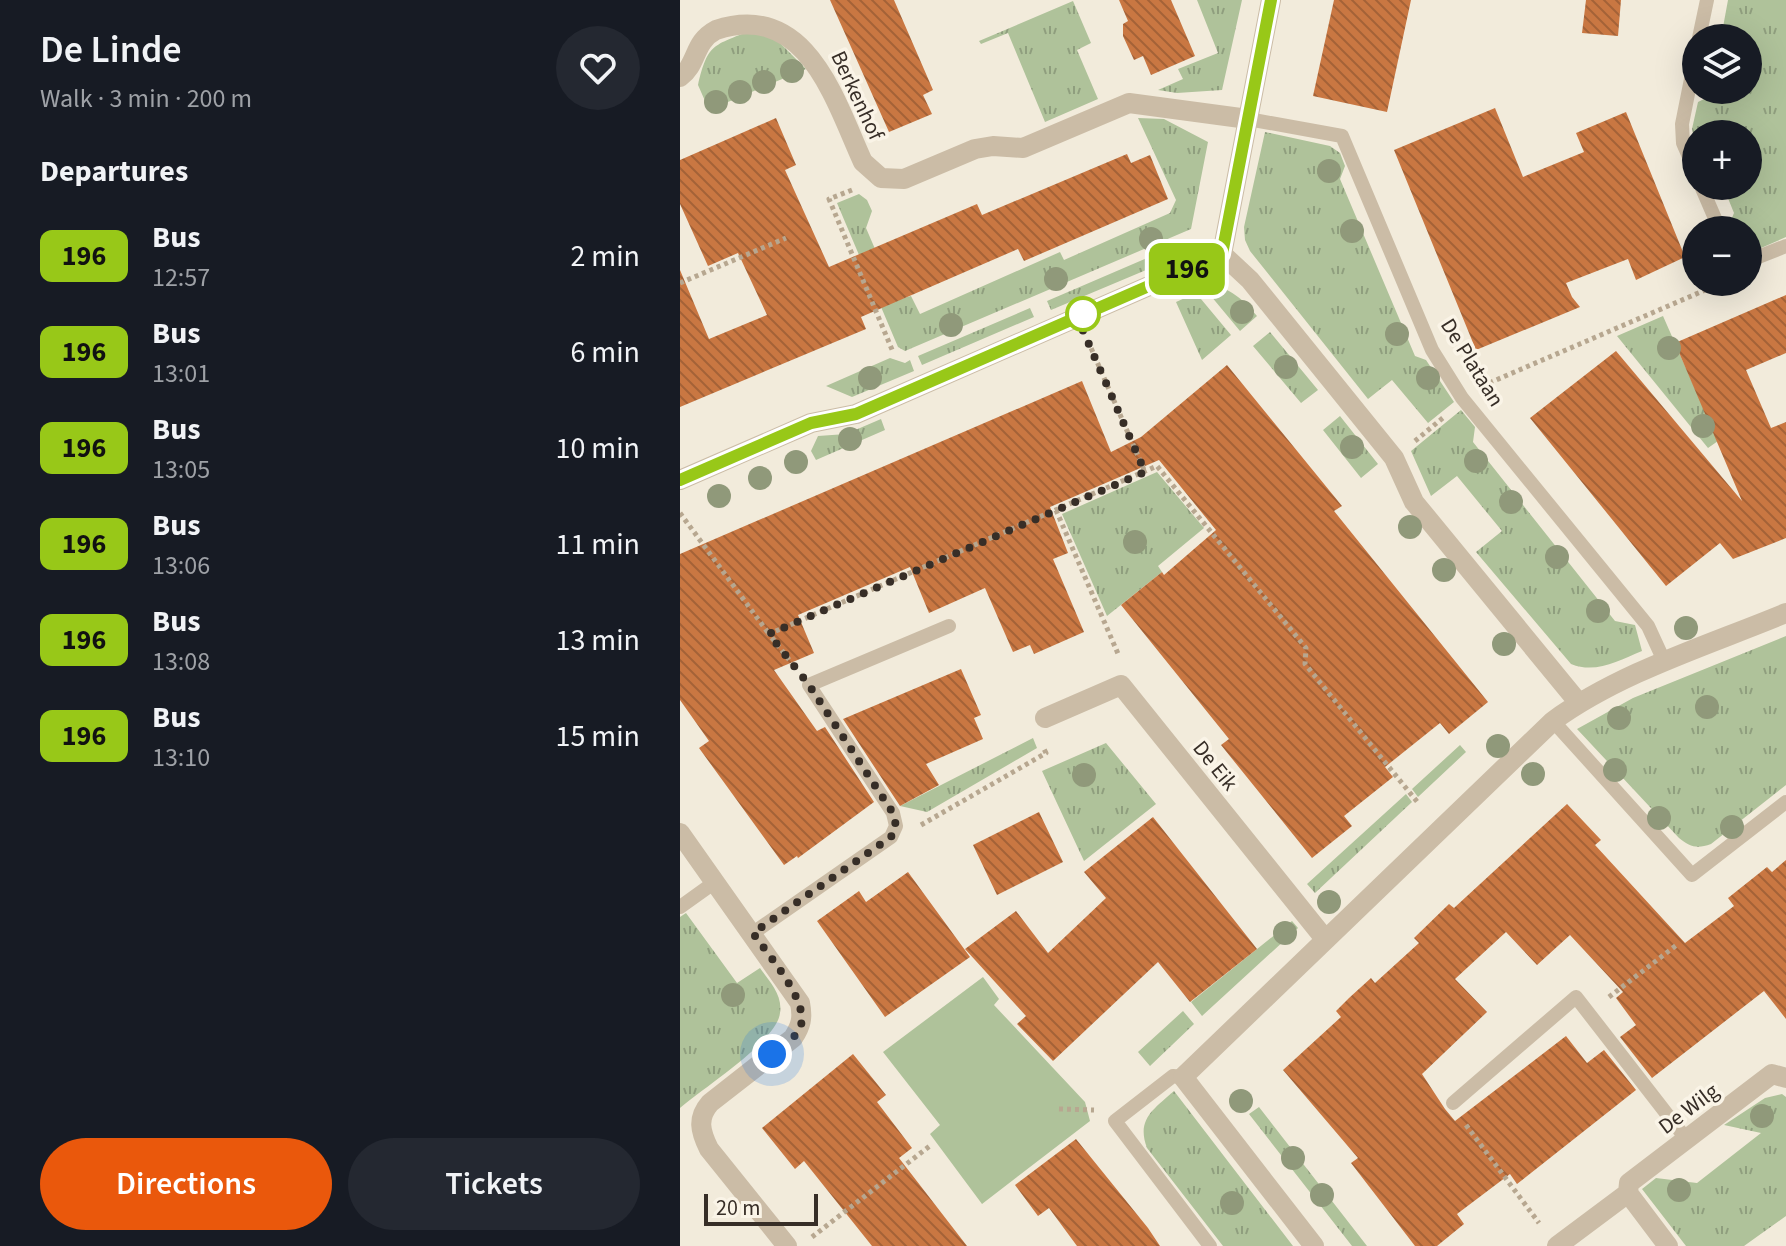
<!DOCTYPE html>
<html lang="en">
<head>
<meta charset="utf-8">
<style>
	body { margin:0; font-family:"Source Sans 3",sans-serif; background:#242831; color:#f1f3f6; height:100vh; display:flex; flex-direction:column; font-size:30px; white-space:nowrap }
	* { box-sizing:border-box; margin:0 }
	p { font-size:26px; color:#9ea1a6 }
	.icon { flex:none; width:44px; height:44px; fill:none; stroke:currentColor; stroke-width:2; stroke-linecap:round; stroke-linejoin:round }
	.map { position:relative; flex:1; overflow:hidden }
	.side { display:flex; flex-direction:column; background:#171b24; width:680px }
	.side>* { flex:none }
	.badge { padding:0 16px; border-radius:12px; font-size:28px; line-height:52px }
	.fabs { position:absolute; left:1002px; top:24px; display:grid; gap:16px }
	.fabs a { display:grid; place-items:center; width:80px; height:80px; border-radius:50%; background:#171b24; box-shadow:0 8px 32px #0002; font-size:40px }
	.scale { position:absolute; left:24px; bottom:20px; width:114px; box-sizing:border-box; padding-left:8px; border:4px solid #372e27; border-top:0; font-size:22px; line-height:28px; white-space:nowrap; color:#372e27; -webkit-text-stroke:6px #faf4e7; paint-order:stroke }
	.you { position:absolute; width:40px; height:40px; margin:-20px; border:6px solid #fff; border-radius:50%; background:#1a73e8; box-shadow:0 0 0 12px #1a73e833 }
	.map>.badge { position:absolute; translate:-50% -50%; box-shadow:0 0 0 4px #fff }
	h2 { padding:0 40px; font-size:30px; line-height:72px }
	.round { display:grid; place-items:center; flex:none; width:84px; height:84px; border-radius:42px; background:#242831 }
	.headline { display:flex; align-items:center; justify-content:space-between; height:136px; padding:0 40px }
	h1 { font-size:38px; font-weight:600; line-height:60px }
	.primary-button { display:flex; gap:16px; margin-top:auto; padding:16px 40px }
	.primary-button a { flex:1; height:92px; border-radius:48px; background:#ea580c; color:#fff; font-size:32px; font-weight:600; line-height:92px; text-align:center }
	.primary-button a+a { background:#242831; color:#f1f3f6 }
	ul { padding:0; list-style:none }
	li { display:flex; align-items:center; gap:24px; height:96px; padding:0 40px }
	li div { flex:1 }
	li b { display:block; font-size:30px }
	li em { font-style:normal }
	li .badge { min-width:88px; font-weight:700; text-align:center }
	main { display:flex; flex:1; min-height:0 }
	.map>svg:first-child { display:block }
	.grass { fill:url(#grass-tufts) }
	.green { fill:#afc29a }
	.building { fill:url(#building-back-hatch) }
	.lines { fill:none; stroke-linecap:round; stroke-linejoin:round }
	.path { stroke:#b7a790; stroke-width:5; stroke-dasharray:4 4; stroke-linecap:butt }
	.service { stroke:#cbbca6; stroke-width:14 }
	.minor { stroke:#cbbca6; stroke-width:20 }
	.tertiary { stroke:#cbbca6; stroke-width:20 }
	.tree { fill:#90997a }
	.line-casing { stroke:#fff; stroke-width:18 }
	.line { stroke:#98c818; stroke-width:12 }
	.walk { stroke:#372e27; stroke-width:8; stroke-dasharray:0 14.4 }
	.stop-dot { fill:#fff; stroke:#98c818; stroke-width:4 }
	.labels { text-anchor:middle; stroke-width:7; stroke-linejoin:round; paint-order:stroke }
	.street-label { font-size:22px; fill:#372e27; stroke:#faf4e7 }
</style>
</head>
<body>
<main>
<section class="side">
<div class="headline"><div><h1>De Linde</h1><p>Walk · 3 min · 200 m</p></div><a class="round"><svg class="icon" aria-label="heart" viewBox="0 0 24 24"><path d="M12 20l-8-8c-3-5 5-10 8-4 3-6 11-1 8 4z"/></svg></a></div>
<h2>Departures</h2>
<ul>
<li><span class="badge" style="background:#98c818;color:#111">196</span><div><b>Bus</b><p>12:57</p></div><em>2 min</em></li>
<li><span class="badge" style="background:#98c818;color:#111">196</span><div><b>Bus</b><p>13:01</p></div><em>6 min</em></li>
<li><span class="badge" style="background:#98c818;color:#111">196</span><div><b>Bus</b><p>13:05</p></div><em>10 min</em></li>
<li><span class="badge" style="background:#98c818;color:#111">196</span><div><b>Bus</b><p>13:06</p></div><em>11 min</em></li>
<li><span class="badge" style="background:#98c818;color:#111">196</span><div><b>Bus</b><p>13:08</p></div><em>13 min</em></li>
<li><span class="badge" style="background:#98c818;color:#111">196</span><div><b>Bus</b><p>13:10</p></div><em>15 min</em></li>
</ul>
<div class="primary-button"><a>Directions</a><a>Tickets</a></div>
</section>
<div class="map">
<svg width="1106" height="1246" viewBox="0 0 1106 1246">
	<defs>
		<pattern id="grass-tufts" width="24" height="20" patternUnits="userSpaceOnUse" patternTransform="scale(2)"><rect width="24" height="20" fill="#afc29a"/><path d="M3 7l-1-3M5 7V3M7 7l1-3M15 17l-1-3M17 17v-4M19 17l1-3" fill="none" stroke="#8f9e7e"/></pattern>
		<pattern id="building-back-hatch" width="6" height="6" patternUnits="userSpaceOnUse" patternTransform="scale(2)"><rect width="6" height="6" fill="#c97742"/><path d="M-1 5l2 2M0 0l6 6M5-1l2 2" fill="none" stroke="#a46237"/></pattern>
	</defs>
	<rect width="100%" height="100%" fill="#f2ebdb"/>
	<path class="grass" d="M517,0H562L542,90L497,93L478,90L503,79L498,69L538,53Z
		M1048,0H1106V237L1081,248L1068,247V230H1051L1049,225L1054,213L1043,186H1068V134H1016V147L1012,129L1018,102L1030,96L1031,90H1068V38H1041Z
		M393,1L411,43L397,50L418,99L365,122L328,33L301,44L299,41Z
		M72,30L89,32L126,69L29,110L18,85C28,43 33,46 72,30Z
		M458,118L484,119L528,142L511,229L225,351L218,347L157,203L179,194L187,200L192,211L186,228L217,300L231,296L240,314L380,252L384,260L490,213L496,200Z
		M585,132L650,146L660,153L665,166L660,179L735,356L746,360L774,402L748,423L712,380L688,399L570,251L565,240L564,227Z
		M474,255L478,265L371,310L367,301Z
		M521,284C547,285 561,297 577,316L560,331Z
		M516,293L551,335L522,360L496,302Z
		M350,308L354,317L242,365L238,356Z
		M983,316L1038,441L1028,448L937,336Z
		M590,332L638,390L621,403L573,346Z
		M210,358L225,363L230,360L234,371L172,397L146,386Z
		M781,410L795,427L793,442L935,621L955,625L962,651C938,661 916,674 891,664L796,552L822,531L777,476L751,496L731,451Z
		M660,416L698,464L681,478L643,430Z
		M201,419L205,430L136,460L131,451L138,436L166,434Z
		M477,472L524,528L478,566L482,572L427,616L382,514Z
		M1106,636V785L1031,844C1017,849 1010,847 999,838L897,729L953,698Z
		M353,738L357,748L247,812L220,806Z
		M426,743L476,804L404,861L362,771Z
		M780,745L786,752L738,797L732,789Z
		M726,794L732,802L635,893L627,884Z
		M6,913L57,983L80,968C89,981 103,995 100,1013C97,1041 23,1088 0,1108V917Z
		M612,921L618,928L522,1016L511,1002Z
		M503,1011L514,1024L470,1066L458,1052Z
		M494,1091L613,1246H543L467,1148C456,1119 474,1109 494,1091Z
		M1102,1094L1106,1097V1216L1064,1246H1006L962,1189L976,1178L1017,1183L1081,1133L1044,1125L1085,1098Z
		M579,1107L687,1246H672L569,1114Z"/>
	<path class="green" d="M303,977L319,999L314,1005L405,1102L410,1121L302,1204L250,1134L260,1125L203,1052Z"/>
	<path class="building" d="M150,0H214L253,90L243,95L252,114L209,132Z
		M439,0H491L515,56L471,75L463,56L454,60L443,36V24L448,21Z
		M654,0H731L707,112L633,96Z
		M906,0H941L938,36L902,33Z
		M815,108L843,177L904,152L896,133L946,112L1005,257L956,280L948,259L886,283L892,297L900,307L796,350L714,150Z
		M96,118L116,165L105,170L149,267L297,204L302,215L447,154L451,163L470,155L488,199L344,261L338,249L181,317L186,329L0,407V270L29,339L87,315L58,253L28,266L0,204V160Z
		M1106,295V353L1066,370L1091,428L1106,422V538L1053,559L1040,543L986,586L850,418L936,351L1062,501L995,343Z
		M547,365L662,506L654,511L808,702L769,734L760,723L705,767L713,777L664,816L672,826L632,858L541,745L549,739L441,605L482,572L484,575L536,530L479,460L370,507L388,553L373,559L404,632L354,654L350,645L333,652L305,588L249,613L230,567L118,615L134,653L94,670L137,731L145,727L194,802L118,858L117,856L104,865L19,748L29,741L0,700V554L402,381L431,452L461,437Z
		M281,669L301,715L294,718L303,739L246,764L259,785L220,806L163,719Z
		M887,804L921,840L915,845L1005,943L1054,906L1048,898L1087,867L1092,872L1106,860V1019L1084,991L972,1078L940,1037L956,1025L936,998L943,992L890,935L857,965L826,932L775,979L807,1012L742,1074L765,1109L775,1121L886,1036L907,1063L924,1050L956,1090L837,1184L830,1174L777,1214L784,1224L757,1246H735L671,1163L678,1158L603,1070L661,1017L656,1011L669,998L691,978L695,983L739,943L734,938L769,904L774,908Z
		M359,812L383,862L317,895L293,845Z
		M473,817L577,949L510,1002L478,962L373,1061L337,1024L346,1016L285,949L336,911L368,953L426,898L404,872Z
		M228,872L290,957L205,1017L137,921L179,891L186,902Z
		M173,1054L206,1095L197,1102L232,1148L219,1158L287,1246H192L124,1161L115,1169L82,1128Z
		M396,1139L468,1228L480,1246H397L369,1208L358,1216L335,1185Z"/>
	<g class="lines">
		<path class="path" d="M172,190L149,199L213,352
			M0,283L106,238
			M408,341L465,472
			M802,386L1044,282
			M735,441L764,417
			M376,510L439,656
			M0,513L89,634
			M114,666L89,634L477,466L626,648L625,664L739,804
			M241,825L366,753L363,747
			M929,997L998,944
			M379,1109L414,1110
			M786,1125L859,1223
			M132,1237L251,1145"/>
		<path class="service" d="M1019,38L1027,0
			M1016,54L1002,124L1003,143L1016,173
			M568,119L662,136L752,350L782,398L968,626L985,663
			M1021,186L1040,230
			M1068,261L1106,246
			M873,721L1012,875L1106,802
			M0,907L35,882
			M73,933L211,837L216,826L213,813L129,685L269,626
			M503,1077L493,1076L435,1121L530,1246
			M773,1103L896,997L1007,1140"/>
		<path class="minor" d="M0,77C18,64 13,42 36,30C127,0 155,101 183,162L201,178L224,179L295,149L313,146L343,148L449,103L568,119
			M542,254L570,280L714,458L734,502L898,702
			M365,718L441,685L645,939
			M0,833L120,1003C123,1018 121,1026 113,1038L30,1103C17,1118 20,1131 29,1149L107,1246
			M948,1193L988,1246
			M634,1246L503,1077L873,721C940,672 1029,645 1106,613
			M877,1246L948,1193L949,1183L1092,1074L1106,1078"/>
		<path class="tertiary" d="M0,480L131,423L176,414L542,254L591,0"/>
	</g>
	<g class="tree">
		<circle cx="112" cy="71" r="12"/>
		<circle cx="84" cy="82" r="12"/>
		<circle cx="60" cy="92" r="12"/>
		<circle cx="36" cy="102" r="12"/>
		<circle cx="649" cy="171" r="12"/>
		<circle cx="672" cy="231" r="12"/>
		<circle cx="471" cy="239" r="12"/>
		<circle cx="376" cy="279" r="12"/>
		<circle cx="562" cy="312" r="12"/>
		<circle cx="271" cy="325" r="12"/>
		<circle cx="717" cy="334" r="12"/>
		<circle cx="989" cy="348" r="12"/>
		<circle cx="606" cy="367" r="12"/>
		<circle cx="190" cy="378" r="12"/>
		<circle cx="748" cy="378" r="12"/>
		<circle cx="1023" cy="426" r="12"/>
		<circle cx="170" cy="439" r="12"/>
		<circle cx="672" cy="447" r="12"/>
		<circle cx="796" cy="461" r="12"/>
		<circle cx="116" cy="462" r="12"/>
		<circle cx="80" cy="478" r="12"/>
		<circle cx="39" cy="496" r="12"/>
		<circle cx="831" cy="502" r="12"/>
		<circle cx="730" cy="527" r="12"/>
		<circle cx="455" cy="542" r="12"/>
		<circle cx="877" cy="557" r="12"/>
		<circle cx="764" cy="570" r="12"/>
		<circle cx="918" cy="611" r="12"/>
		<circle cx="1006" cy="628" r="12"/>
		<circle cx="824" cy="644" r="12"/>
		<circle cx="1027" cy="707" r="12"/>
		<circle cx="939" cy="718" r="12"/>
		<circle cx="818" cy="746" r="12"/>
		<circle cx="935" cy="770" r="12"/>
		<circle cx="853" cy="774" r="12"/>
		<circle cx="404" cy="775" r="12"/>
		<circle cx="979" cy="818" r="12"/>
		<circle cx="1052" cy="827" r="12"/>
		<circle cx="649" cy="902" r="12"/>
		<circle cx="605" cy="933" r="12"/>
		<circle cx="53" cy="995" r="12"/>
		<circle cx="561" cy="1101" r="12"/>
		<circle cx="1082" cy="1116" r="12"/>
		<circle cx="613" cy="1158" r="12"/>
		<circle cx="999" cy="1190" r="12"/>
		<circle cx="642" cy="1195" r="12"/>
		<circle cx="552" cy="1203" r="12"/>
	</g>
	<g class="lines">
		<g class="line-casing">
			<path id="line" d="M0,480L131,423L176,414L542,254L591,0"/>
		</g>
		<use href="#line" class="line"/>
		<path class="walk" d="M92,1054C101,1047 115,1039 120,1028C131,1002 87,954 73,933L211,837L216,826L213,813L129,685L89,634L465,472L397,317L403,314"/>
	</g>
	<circle class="stop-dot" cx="403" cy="314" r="16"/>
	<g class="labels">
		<g class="street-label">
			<text transform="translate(178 95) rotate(65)" y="8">Berkenhof</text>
			<text transform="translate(793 362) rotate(58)" y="8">De Plataan</text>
			<text transform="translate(536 765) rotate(51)" y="8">De Eik</text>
			<text transform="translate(1008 1108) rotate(-37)" y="8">De Wilg</text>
		</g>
	</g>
</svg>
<div class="fabs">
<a><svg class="icon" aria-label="layers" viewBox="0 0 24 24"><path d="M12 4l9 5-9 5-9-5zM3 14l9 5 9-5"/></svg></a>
<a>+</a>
<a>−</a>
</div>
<div class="scale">20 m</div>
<div class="you" style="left:92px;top:1054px"></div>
<b class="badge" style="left:507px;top:269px;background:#98c818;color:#111">196</b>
</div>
</main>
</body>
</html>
